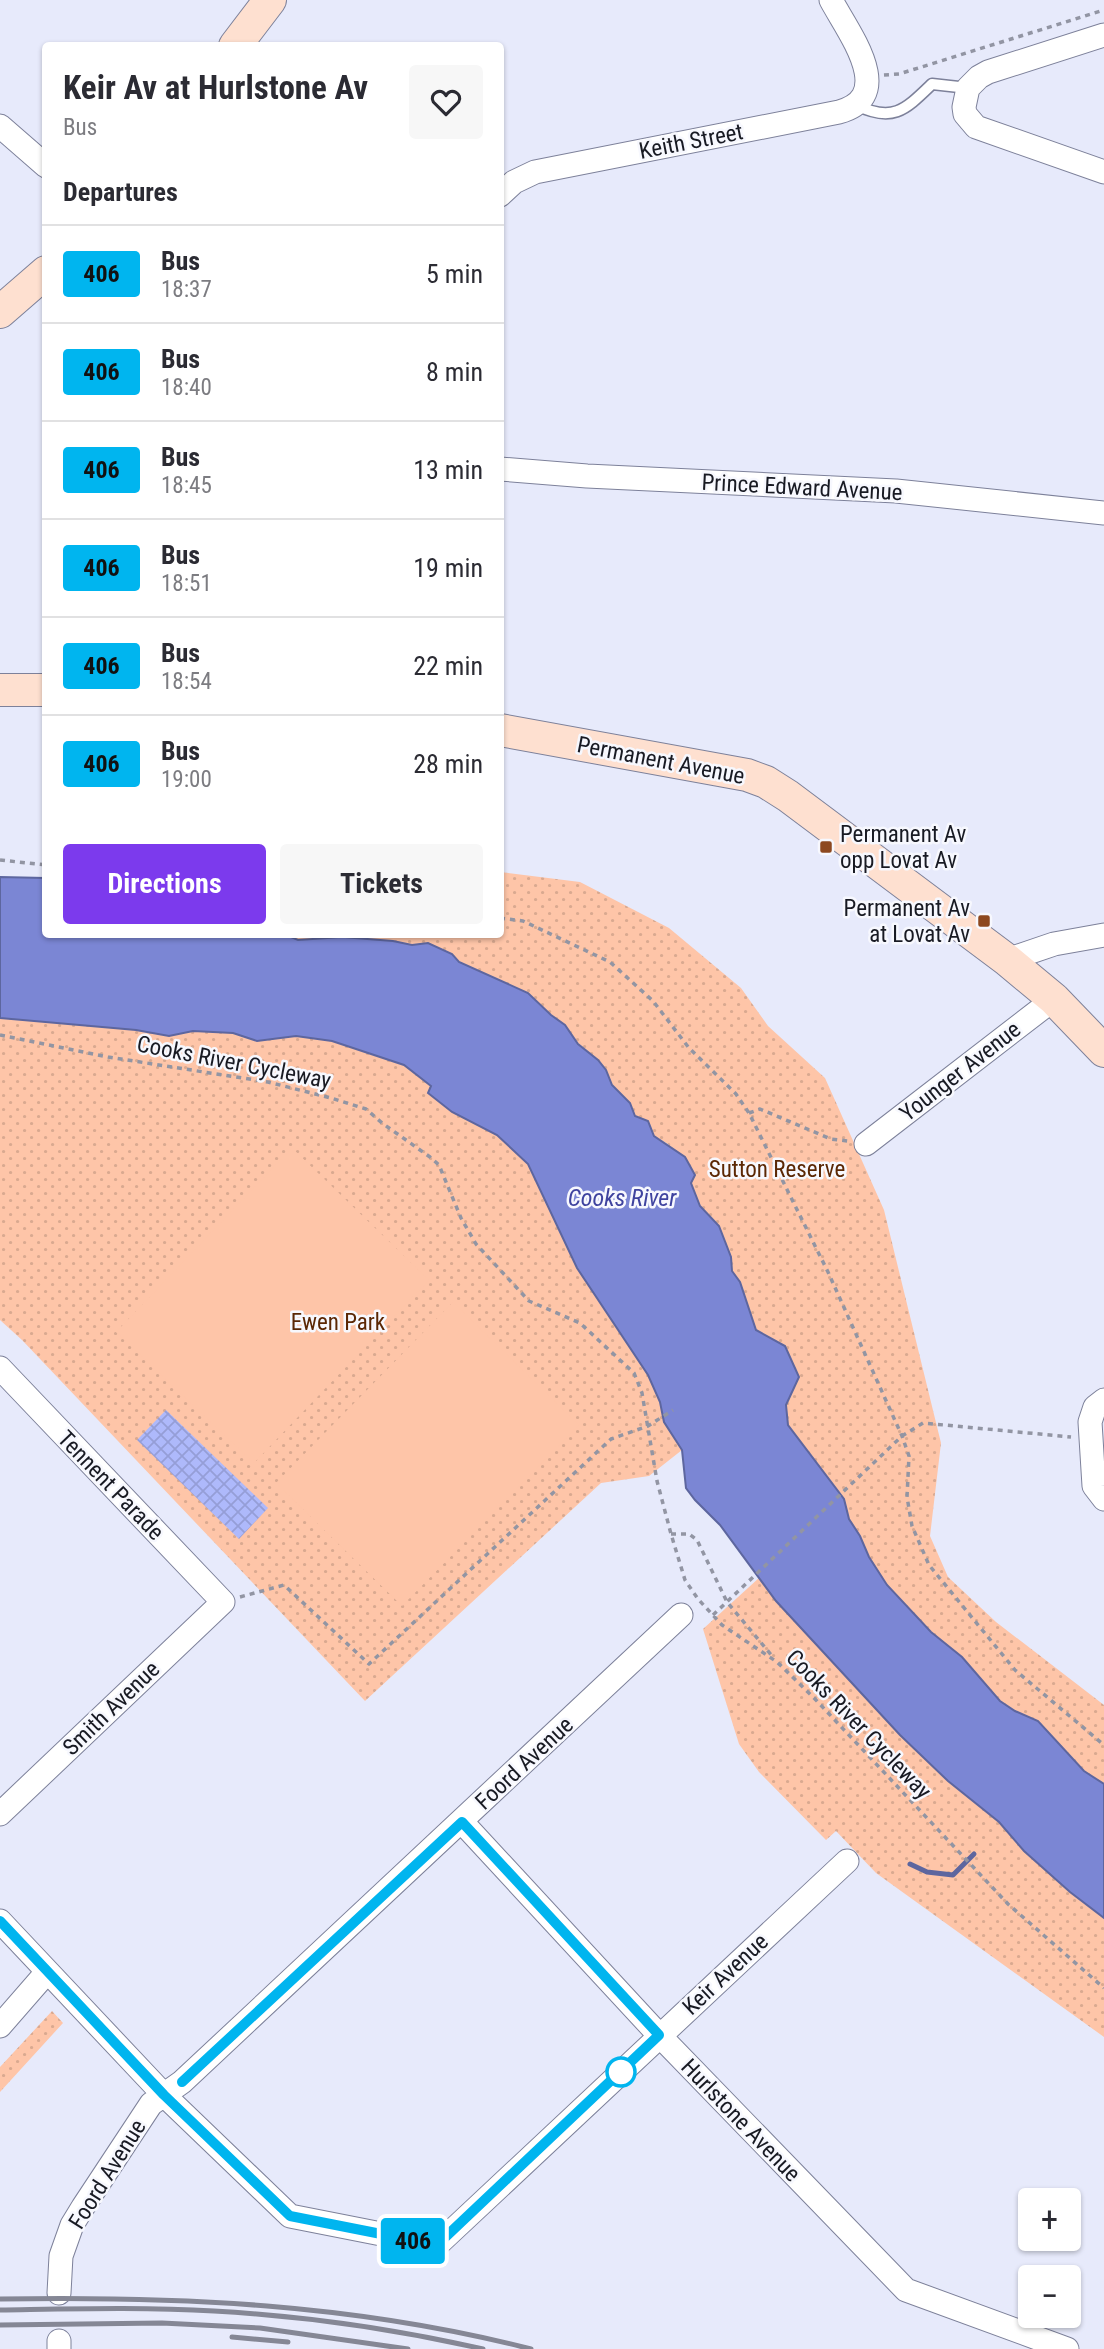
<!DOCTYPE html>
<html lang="en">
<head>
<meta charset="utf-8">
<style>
	body { margin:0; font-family:"Roboto Condensed",sans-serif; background:#f7f7f7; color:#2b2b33; height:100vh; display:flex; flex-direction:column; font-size:26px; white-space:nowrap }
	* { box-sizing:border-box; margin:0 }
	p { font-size:23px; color:#7c7c81 }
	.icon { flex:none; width:38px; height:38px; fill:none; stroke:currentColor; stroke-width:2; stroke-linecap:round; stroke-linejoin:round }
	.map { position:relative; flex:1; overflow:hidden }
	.sheet { position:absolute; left:42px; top:42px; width:462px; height:896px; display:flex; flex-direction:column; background:#fff; border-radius:7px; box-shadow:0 2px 5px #0004 }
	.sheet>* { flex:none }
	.badge { padding:0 14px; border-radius:5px; font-size:24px; line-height:46px }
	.tools { position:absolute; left:1018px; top:2188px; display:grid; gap:14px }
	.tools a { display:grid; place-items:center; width:63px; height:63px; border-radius:7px; background:#fff; box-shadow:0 2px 5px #0004; font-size:35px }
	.map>.badge { position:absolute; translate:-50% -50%; box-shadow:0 0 0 4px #fff }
	h2 { padding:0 21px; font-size:26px; line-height:63px }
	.round { display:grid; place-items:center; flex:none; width:74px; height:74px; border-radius:7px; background:#f7f7f7 }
	.summary { display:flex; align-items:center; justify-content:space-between; height:119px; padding:0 21px }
	h1 { font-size:33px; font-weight:700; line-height:52px }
	.action { display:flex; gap:14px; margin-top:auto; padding:14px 21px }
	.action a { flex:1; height:80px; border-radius:7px; background:#7c3aed; color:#fff; font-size:28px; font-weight:700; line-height:80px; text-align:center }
	.action a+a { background:#f7f7f7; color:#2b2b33 }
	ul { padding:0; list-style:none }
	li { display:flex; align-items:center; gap:21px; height:98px; padding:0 21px; border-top:2px solid #e1e1e2 }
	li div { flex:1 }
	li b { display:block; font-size:26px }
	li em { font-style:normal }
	li .badge { min-width:77px; font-weight:700; text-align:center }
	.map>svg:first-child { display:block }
	.park { fill:url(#park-dots) }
	.garden { fill:#fec5a8 }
	.water { fill:#7b86d4; stroke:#5d669f; stroke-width:2 }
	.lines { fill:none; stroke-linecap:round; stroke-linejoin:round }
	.stream { stroke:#5d669f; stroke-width:5 }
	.building { fill:url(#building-cross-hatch) }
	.lane-casing { stroke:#7d819a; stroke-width:13 }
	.street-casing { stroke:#7d819a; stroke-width:25 }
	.secondary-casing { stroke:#7d819a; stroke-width:34 }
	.path { stroke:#9295a3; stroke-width:3.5; stroke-dasharray:5 5; stroke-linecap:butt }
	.lane { stroke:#fff; stroke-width:10 }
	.street { stroke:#fff; stroke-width:23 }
	.secondary { stroke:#fee0d0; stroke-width:32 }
	.rail { stroke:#858795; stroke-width:5 }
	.line-casing { stroke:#fff; stroke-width:16 }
	.line { stroke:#00b5ef; stroke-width:10 }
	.poi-dot { fill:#8d481f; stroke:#f7f8fe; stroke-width:2.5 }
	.stop-dot { fill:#fff; stroke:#00b5ef; stroke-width:3.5 }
	.labels { text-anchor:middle; stroke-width:5; stroke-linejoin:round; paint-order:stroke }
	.street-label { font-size:23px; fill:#181a23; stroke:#f7f8fe }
	.poi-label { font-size:23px; fill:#181a23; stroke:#f7f8fe; text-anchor:start }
	.park-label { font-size:23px; fill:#5b2704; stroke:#f7f8fe }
	.water-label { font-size:24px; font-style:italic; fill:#3f439f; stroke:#f7f8fe }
</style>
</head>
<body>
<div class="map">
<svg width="1104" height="2349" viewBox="0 0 1104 2349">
	<defs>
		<pattern id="park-dots" width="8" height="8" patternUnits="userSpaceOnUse" patternTransform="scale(1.75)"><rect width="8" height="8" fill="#fec5a8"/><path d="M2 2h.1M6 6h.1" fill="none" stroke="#d9a990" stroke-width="1.8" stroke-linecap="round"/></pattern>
		<pattern id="building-cross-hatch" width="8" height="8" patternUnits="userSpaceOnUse" patternTransform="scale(1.75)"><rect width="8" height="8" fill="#aeb9fb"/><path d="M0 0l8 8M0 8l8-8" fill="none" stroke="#959ed7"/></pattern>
	</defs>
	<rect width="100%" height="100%" fill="#e7eafb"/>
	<path class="park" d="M501,872L580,882L669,928L741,988L768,1026L825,1078L884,1210L941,1443L930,1536L948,1577L996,1622L1104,1705V1784L1084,1771L1038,1721L1015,1711L1000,1701L962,1657L931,1632L887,1585L869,1557L860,1536L849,1519L844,1499L788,1425L786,1405L794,1385L768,1338L756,1330L740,1283L732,1271L731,1257L719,1226L700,1206L691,1183L668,1144L654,1136L648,1121L635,1116L630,1103L611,1085L606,1070L598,1060L578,1043L565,1025L459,961L452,954L428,943L412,945L393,941L342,937L298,940L284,935L500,934Z
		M0,1018L136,1030L169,1036L193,1031L233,1033L258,1041L296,1036L332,1041L404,1065L431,1086L428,1093L497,1135L528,1164L577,1268L648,1375L660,1402L664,1422L682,1450L649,1476L601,1483L365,1701L22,1340L0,1320Z
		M760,1577L776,1601L900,1735L948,1781L999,1822L1024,1851L1070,1892L1104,1918V2037L876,1873L836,1831L826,1840L759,1772L739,1744L703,1629Z
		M52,2011L63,2023L0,2092V2067Z"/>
	<path class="garden" d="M292,1148L429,1280L254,1463L116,1332Z
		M453,1302L579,1425L402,1606L276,1483Z"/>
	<path class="water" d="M0,877L45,878L46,934H284L298,940L342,937L393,941L412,945L428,943L452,954L459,962L528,993L551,1015L565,1025L578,1044L598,1060L606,1070L612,1085L630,1103L635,1116L648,1121L654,1136L685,1157L695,1175L691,1183L700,1206L719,1226L731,1257L732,1271L740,1282L756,1330L785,1346L799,1377L786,1405L788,1425L844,1499L849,1519L860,1536L869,1557L887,1585L931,1632L962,1657L1000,1701L1015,1711L1038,1721L1084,1771L1104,1784V1918L1070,1892L1024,1851L999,1822L948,1781L900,1735L776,1601L720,1525L695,1500L686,1488L682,1450L664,1422L660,1402L648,1375L577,1268L528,1164L497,1135L452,1112L428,1093L431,1086L404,1065L332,1041L296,1036L257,1041L233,1033L193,1031L169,1036L136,1030L0,1018Z"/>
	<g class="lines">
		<path class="stream" d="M910,1864L927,1872L953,1875L974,1854"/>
	</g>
	<path class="building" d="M166,1410L268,1508L239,1539L137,1440Z"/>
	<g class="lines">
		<g class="lane-casing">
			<path id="lane" d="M856,105C893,123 905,110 932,84L968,88"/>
		</g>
		<g class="street-casing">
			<path id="street" d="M1104,35L988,72L979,77L968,88L964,107L965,114L976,127L1104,172
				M0,126L46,166
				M500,195L514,182L535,172L839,112C898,96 848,32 831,0
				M500,469L587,476L896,491L1104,513
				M1007,960L1054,944L1104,935
				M866,1144L1054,999
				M0,1368L223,1602L0,1814
				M1104,1400L1095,1407L1090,1422L1094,1486L1104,1499
				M462,1822L659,2035L906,2290L1067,2349
				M0,1921L164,2095L290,2216L437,2245L847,1861
				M0,2026L47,1972
				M59,2293L61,2256L72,2225L83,2207L151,2104L182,2082L681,1615
				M59,2349V2341"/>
		</g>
		<g class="secondary-casing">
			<path id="secondary" d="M235,46L270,0
				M0,312L46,272
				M0,690H46
				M500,730L747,775L766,782L788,796L1007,960L1054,999L1104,1051"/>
		</g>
		<path class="path" d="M884,75L899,74L1104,10
			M0,860L46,865
			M500,918L523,921L610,962L653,1001L689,1048L736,1094L749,1113L828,1272L902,1436L909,1456L907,1497L912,1526L929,1565L1015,1670L1104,1745
			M0,1035L108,1057L268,1082L331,1098L366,1109L382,1123L430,1157L439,1165L461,1218L476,1244L529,1301L580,1323L634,1373L642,1393L657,1481L671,1534L685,1580L698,1599L722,1625L777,1662L815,1699L1008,1904L1104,1988
			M749,1113L760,1109L831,1139L848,1141
			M671,1534H689L697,1540L727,1602L773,1657
			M240,1597L284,1585L369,1664L611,1439L648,1426L673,1410
			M713,1615L902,1436L923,1423L1071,1437"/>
		<use href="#lane" class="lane"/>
		<use href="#street" class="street"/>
		<use href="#secondary" class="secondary"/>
		<path class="rail" d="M0,2299C179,2296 356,2304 531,2349
			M0,2310C71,2309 143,2307 214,2311C304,2316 395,2329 483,2349
			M0,2325L162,2323L260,2328L408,2349
			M232,2337L288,2342"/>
	</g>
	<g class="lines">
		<g class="line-casing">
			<path id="line" d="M0,1921L164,2095L290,2216L437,2245L659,2035L462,1822L182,2082"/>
		</g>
		<use href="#line" class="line"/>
	</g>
	<g class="poi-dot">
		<rect x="819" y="840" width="14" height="14" rx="3.5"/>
		<rect x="977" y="914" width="14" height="14" rx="3.5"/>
	</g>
	<circle class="stop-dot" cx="621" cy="2072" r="14"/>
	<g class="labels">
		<g class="street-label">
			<text transform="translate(691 141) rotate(-11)" y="8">Keith Street</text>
			<text transform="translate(802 487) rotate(3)" y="8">Prince Edward Avenue</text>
			<text transform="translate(661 760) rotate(11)" y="8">Permanent Avenue</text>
			<text transform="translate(234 1062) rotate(11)" y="8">Cooks River Cycleway</text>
			<text transform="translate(960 1071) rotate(-38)" y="8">Younger Avenue</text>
			<text transform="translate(111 1485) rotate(46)" y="8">Tennent Parade</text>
			<text transform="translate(111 1708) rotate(-44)" y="8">Smith Avenue</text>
			<text transform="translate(859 1724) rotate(46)" y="8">Cooks River Cycleway</text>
			<text transform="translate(524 1763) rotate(-43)" y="8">Foord Avenue</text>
			<text transform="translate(725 1974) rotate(-43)" y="8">Keir Avenue</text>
			<text transform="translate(741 2120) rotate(46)" y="8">Hurlstone Avenue</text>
			<text transform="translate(107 2174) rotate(-58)" y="8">Foord Avenue</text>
		</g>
		<g class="poi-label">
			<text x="840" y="842">Permanent Av<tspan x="840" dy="26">opp Lovat Av</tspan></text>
			<text x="970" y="916" text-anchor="end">Permanent Av<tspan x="970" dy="26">at Lovat Av</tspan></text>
		</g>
		<g class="park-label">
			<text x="777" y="1177">Sutton Reserve</text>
			<text x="338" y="1330">Ewen Park</text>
		</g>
		<g class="water-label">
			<text x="622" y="1206">Cooks River</text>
		</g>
	</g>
</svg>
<div class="tools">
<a>+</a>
<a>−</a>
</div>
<b class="badge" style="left:413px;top:2241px;background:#00b5ef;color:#111">406</b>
<section class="sheet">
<div class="summary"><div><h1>Keir Av at Hurlstone Av</h1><p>Bus</p></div><a class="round"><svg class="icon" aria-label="heart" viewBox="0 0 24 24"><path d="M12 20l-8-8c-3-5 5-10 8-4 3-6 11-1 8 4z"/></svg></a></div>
<h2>Departures</h2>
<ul>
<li><span class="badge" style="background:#00b5ef;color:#111">406</span><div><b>Bus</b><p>18:37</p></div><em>5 min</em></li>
<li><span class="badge" style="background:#00b5ef;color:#111">406</span><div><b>Bus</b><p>18:40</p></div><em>8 min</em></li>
<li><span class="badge" style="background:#00b5ef;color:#111">406</span><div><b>Bus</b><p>18:45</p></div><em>13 min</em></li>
<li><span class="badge" style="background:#00b5ef;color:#111">406</span><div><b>Bus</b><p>18:51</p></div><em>19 min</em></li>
<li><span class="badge" style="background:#00b5ef;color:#111">406</span><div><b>Bus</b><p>18:54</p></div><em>22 min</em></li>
<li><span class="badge" style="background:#00b5ef;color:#111">406</span><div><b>Bus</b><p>19:00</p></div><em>28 min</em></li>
</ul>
<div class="action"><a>Directions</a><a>Tickets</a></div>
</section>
</div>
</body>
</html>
